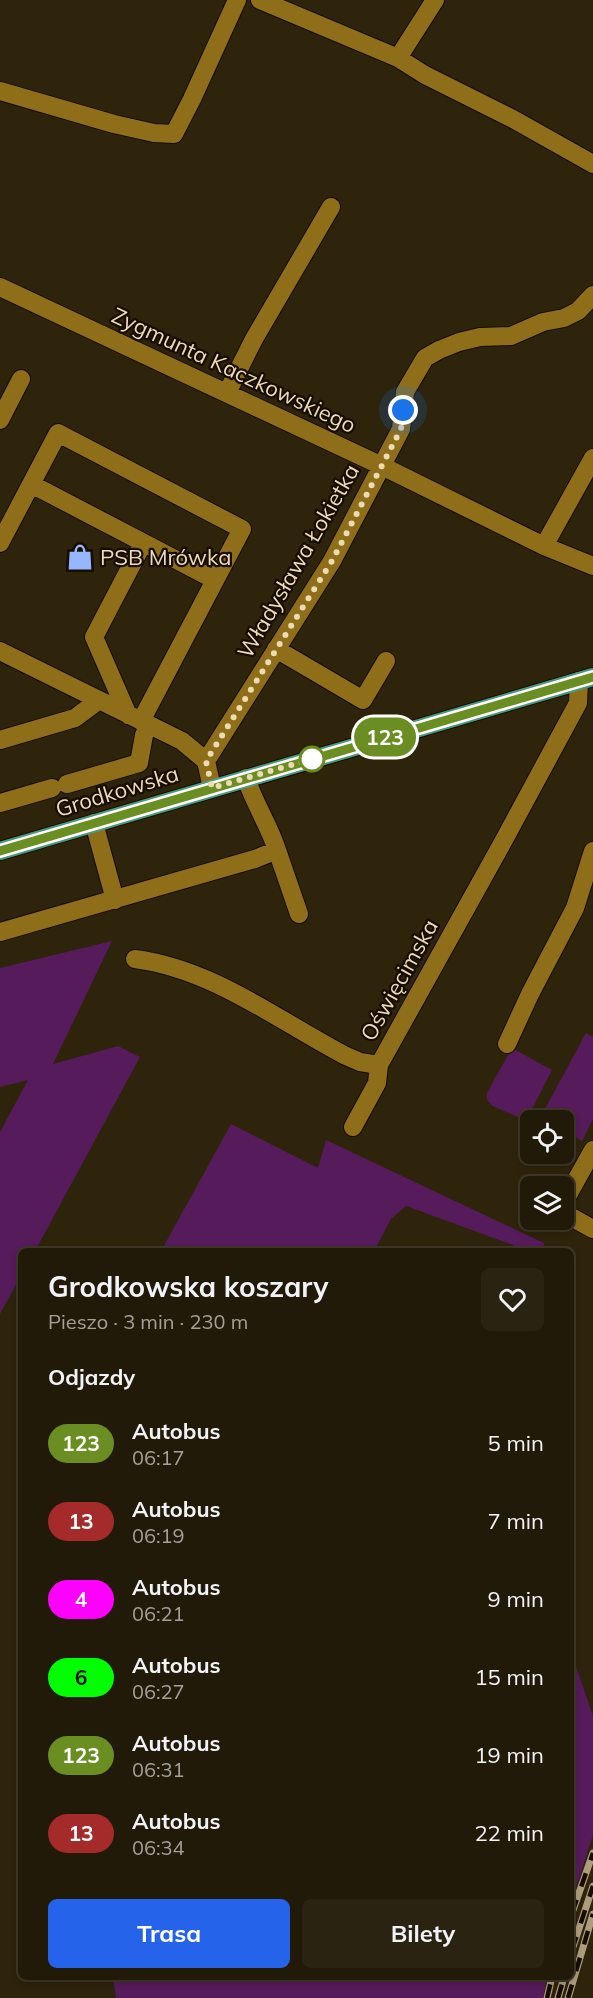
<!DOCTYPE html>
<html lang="pl">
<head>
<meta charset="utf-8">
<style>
	body { margin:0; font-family:Mulish,sans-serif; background:#2a2312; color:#f1f3f6; height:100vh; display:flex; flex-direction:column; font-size:22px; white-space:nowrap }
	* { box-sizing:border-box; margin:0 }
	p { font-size:20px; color:#a2a19c }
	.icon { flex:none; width:33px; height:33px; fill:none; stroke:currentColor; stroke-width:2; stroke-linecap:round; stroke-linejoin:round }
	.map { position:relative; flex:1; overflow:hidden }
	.drawer { position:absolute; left:18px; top:1248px; width:556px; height:732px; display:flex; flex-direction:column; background:#221a08; border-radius:9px; box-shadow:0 3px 9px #0003,0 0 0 2px #3f3829 }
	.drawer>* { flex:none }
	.badge { padding:0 12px; border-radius:20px; font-size:21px; line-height:39px }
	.buttons { position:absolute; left:520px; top:1110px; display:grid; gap:12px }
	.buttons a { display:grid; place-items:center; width:54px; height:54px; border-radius:9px; background:#221a08; box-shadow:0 3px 9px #0003,0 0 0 2px #3f3829; font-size:30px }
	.you { position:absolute; width:30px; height:30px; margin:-15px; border:4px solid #fff; border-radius:50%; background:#1a73e8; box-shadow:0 0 0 9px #1a73e833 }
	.map>.badge { position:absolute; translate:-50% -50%; box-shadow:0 0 0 3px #fff }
	h2 { padding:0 30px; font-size:22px; line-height:54px }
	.round { display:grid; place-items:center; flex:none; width:63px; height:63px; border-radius:9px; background:#2a2312 }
	.overview { display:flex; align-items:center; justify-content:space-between; height:102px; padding:0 30px }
	h1 { font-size:28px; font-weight:700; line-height:45px }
	.cta { display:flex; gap:12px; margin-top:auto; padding:12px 30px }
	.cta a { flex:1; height:69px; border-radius:9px; background:#2563eb; color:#fff; font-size:24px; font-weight:700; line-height:69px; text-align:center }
	.cta a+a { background:#2a2312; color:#f1f3f6 }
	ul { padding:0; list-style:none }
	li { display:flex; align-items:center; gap:18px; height:78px; padding:0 30px }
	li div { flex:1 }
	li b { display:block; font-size:22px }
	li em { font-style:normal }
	li .badge { min-width:66px; font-weight:700; text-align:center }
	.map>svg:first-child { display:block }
	.green { fill:#561b5a }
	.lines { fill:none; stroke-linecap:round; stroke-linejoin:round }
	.minor-casing { stroke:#160c00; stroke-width:20 }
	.major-casing { stroke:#160c00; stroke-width:20 }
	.minor { stroke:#8f6e1a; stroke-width:18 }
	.major { stroke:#4c977e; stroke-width:18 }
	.rail-casing { stroke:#ad9d7d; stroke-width:7 }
	.rail { stroke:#160c00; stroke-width:4.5; stroke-dasharray:14; stroke-linecap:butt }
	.line-casing { stroke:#fff; stroke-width:14 }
	.line { stroke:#6b8e23; stroke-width:9 }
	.walk { stroke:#eddbb6; stroke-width:6; stroke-dasharray:0 10.8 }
	.stop-dot { fill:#fff; stroke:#6b8e23; stroke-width:3 }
	.labels { text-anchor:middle; stroke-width:4.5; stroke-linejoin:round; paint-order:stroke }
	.street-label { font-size:22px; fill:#eddbb6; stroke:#160c00 }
	.poi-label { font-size:22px; fill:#eddbb6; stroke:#160c00; text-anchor:start }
</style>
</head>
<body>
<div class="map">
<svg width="593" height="1998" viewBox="0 0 593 1998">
	<rect width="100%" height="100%" fill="#2e230b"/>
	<path class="green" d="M112,941L53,1064L118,1046L140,1057L35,1251H21V1276L0,1314V1132L28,1080L0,1087V968Z
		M586,1033L593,1037V1119L582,1141L564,1131V1120H545L540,1118Z
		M512,1048L552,1070L526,1121L493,1106L487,1100V1093Z
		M231,1124L318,1168L326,1140L544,1243V1251H513V1245L406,1206L391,1219L374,1251H161Z
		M572,1655L593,1716V1835L572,1900Z
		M113,1977H547L543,1998H116Z"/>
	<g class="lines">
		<g class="minor-casing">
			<path id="minor" d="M260,0L398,58L425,75L513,119L593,164
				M398,58L435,0
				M0,91L114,124L154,133L174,134L192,99L237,0
				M0,287L382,466L544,546L593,566
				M227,393L254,339L331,207
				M0,420L21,379
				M31,484L215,580
				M0,543L58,433L242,529L141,721
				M544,546L593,458
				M276,649L363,700L386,661
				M0,651L182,741L206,761
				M128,715L94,637L143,543
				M0,740L75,718L99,700
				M67,784L139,763L144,735L149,725
				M212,788L206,761L332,561L401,429L405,392L425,358L439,350L459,342L480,337L511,336L543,322L564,318L578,311L593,295
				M0,803L52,788
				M94,823L115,900
				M277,850L299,914
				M0,932L255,859L277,850C269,825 254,803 246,778
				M135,959C212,969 276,1019 344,1055L360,1062L379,1065L504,840L578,703L579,681
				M507,1044L530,994L575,908L593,851
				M353,1127L377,1083L379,1065
				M564,1202L593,1150
				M564,1213L593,1229"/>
		</g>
		<g class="major-casing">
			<path id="major" d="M0,851L593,677"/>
		</g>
		<use href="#minor" class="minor"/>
		<use href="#major" class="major"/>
		<g class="rail-casing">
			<path id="rail" d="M572,1913L593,1853
				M572,1950L593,1886
				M547,1998L552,1977
				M558,1998L564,1977
				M568,1998L593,1914"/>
		</g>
		<use href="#rail" class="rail"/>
	</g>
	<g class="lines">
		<g class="line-casing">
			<path id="line" d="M0,851L593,677"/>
		</g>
		<use href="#line" class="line"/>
		<path class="walk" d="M312,759L212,788L206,761L332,561L401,429L403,410"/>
	</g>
	<defs>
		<g id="shop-bare" transform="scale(2.07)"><path d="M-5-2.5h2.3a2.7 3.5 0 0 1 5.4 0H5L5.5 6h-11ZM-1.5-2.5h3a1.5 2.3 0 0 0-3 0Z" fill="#96b6fd" stroke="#160c00" stroke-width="2.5" paint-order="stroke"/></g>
	</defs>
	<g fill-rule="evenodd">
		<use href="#shop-bare" x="80" y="557"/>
	</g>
	<circle class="stop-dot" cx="312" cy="759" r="12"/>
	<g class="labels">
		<g class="street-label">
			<text transform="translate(234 370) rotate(25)" y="8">Zygmunta Kaczkowskiego</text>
			<text transform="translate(298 561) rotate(-60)" y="8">Władysława Łokietka</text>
			<text transform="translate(117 791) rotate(-17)" y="8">Grodkowska</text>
			<text transform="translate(399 980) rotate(-61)" y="8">Oświęcimska</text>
		</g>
		<g class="poi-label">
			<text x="100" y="565">PSB Mrówka</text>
		</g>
	</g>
</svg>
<div class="buttons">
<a><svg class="icon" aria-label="locate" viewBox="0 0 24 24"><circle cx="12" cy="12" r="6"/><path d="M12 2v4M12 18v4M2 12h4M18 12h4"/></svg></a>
<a><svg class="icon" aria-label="layers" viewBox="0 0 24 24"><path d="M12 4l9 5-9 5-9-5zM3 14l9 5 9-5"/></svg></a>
</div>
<div class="you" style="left:403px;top:410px"></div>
<b class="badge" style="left:385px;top:737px;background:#6b8e23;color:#fff">123</b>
<section class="drawer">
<div class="overview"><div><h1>Grodkowska koszary</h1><p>Pieszo · 3 min · 230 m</p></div><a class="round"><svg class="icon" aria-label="heart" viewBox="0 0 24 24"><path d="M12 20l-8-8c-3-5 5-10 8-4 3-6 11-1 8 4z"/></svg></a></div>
<h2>Odjazdy</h2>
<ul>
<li><span class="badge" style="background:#6b8e23;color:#fff">123</span><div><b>Autobus</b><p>06:17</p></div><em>5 min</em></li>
<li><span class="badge" style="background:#a52a2a;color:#fff">13</span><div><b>Autobus</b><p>06:19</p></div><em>7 min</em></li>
<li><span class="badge" style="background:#f0f;color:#fff">4</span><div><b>Autobus</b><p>06:21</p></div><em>9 min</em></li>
<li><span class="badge" style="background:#0f0;color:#111">6</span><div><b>Autobus</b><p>06:27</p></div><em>15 min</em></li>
<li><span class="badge" style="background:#6b8e23;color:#fff">123</span><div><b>Autobus</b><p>06:31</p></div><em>19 min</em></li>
<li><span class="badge" style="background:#a52a2a;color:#fff">13</span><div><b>Autobus</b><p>06:34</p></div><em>22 min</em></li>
</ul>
<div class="cta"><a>Trasa</a><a>Bilety</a></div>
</section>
</div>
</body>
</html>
